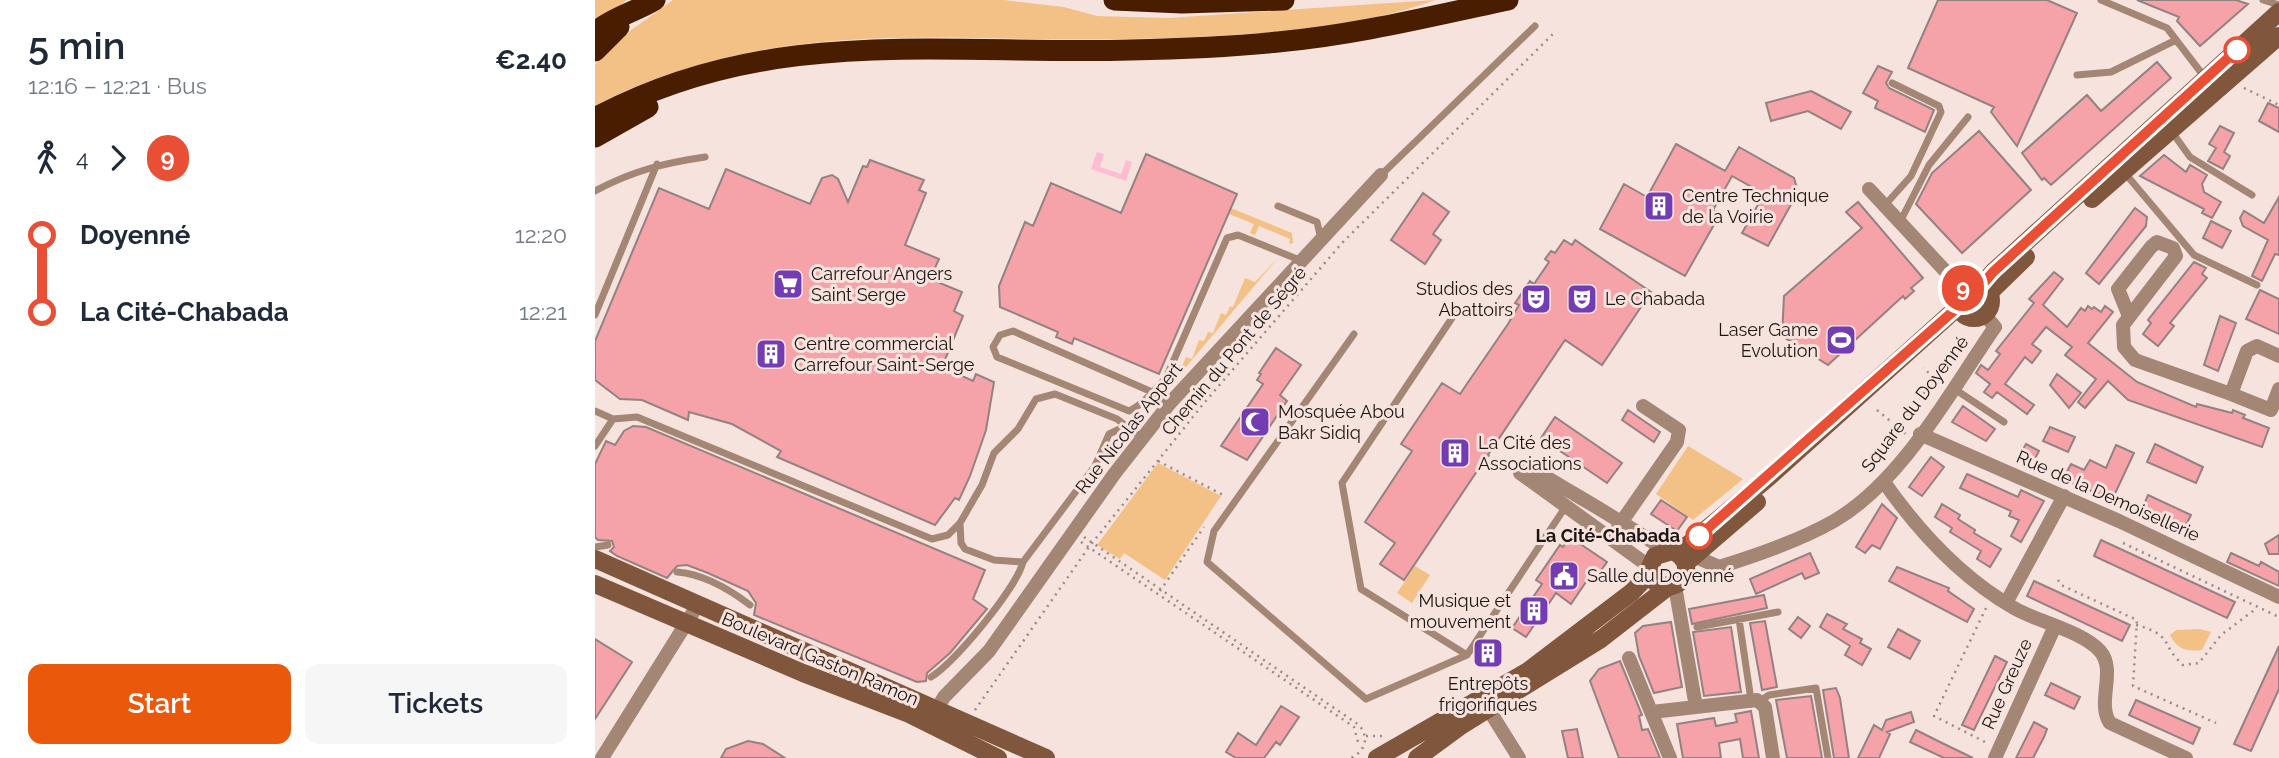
<!DOCTYPE html>
<html lang="en">
<head>
<meta charset="utf-8">
<style>
	body { margin:0; font-family:Raleway,sans-serif; background:#f6f6f7; color:#1f2937; height:100vh; display:flex; flex-direction:column; font-size:26px; white-space:nowrap }
	* { box-sizing:border-box; margin:0 }
	p { font-size:23px; color:#747a83 }
	.icon { flex:none; width:38px; height:38px; fill:none; stroke:currentColor; stroke-width:2; stroke-linecap:round; stroke-linejoin:round }
	.map { position:relative; flex:1; overflow:hidden }
	.details { display:flex; flex-direction:column; background:#fff; width:595px }
	.details>* { flex:none }
	.badge { padding:0 14px; border-radius:23px; font-size:24px; line-height:46px }
	.map>.badge { position:absolute; translate:-50% -50%; box-shadow:0 0 0 4px #fff }
	.legs { display:flex; align-items:center; gap:10px; height:77px; padding:0 28px; font-size:23px }
	.legs p { margin-inline-start:auto }
	.overview { display:flex; align-items:center; justify-content:space-between; height:119px; padding:0 28px }
	h1 { font-size:38px; font-weight:600; line-height:52px }
	.action { display:flex; gap:14px; margin-top:auto; padding:14px 28px }
	.action a { flex:1; height:80px; border-radius:14px; background:#ea580c; color:#fff; font-size:28px; font-weight:600; line-height:80px; text-align:center }
	.action a+a { background:#f6f6f7; color:#1f2937 }
	ul { padding:0 28px; list-style:none }
	li { display:flex; align-items:center; gap:24px; height:77px; font-size:26px }
	li i { display:grid; place-items:center; width:10px; height:100%; margin:0 9px; background:currentColor }
	li i::after { content:''; width:18px; height:18px; margin:-9px; border:5px solid; border-radius:50%; background:#fff }
	li p { margin-inline-start:auto }
	li:first-child i { background:linear-gradient(#0000 50%,currentColor 0) }
	li:last-child i { background:linear-gradient(currentColor 50%,#0000 0) }
	main { display:flex; flex:1; min-height:0 }
	.map>svg:first-child { display:block }
	.green { fill:#f3c185 }
	.water { fill:#fcbcd2 }
	.building { fill:#f5a3a8; stroke:#948182; stroke-width:2 }
	.lines { fill:none; stroke-linecap:round; stroke-linejoin:round }
	.path { stroke:#9a8b88; stroke-width:2.5; stroke-dasharray:2 5; stroke-linecap:butt }
	.lane { stroke:#a38674; stroke-width:7 }
	.street { stroke:#a38674; stroke-width:14 }
	.secondary { stroke:#80573d; stroke-width:18 }
	.highway { stroke:#481d00; stroke-width:21 }
	.line-1-casing { stroke:#fff; stroke-width:16 }
	.line-1 { stroke:#e94f35; stroke-width:10 }
	.stop-1-dot { fill:#fff; stroke:#e94f35; stroke-width:3.5 }
	.labels { text-anchor:middle; stroke-width:6; stroke-linejoin:round; paint-order:stroke }
	.poi-label { font-size:18px; fill:#1c1513; stroke:#f7e3de; text-anchor:start }
	.street-label { font-size:18px; fill:#1c1513; stroke:#f7e3de }
	.stop-label { font-size:18px; font-weight:bold; fill:#1c1513; stroke:#f7e3de; text-anchor:end }
</style>
</head>
<body>
<main>
<section class="details">
<div class="overview"><div><h1>5 min</h1><p>12:16 – 12:21 · Bus</p></div><b>€2.40</b></div>
<div class="legs"><svg class="icon" aria-label="walk" viewBox="0 0 24 24"><circle cx="13" cy="4" r="2"/><path d="M13 8l-2 6 4 7M11 14l-3 7M7 12l3-4h3l4 4"/></svg>4<svg class="icon" aria-label="forward" viewBox="0 0 24 24"><path d="M9 5l7 7-7 7"/></svg><b class="badge" style="background:#e94f35;color:#fff">9</b></div>
<ul>
<li><i style="color:#e94f35"></i><b>Doyenné</b><p>12:20</p></li>
<li><i style="color:#e94f35"></i><b>La Cité-Chabada</b><p>12:21</p></li>
</ul>
<div class="action"><a>Start</a><a>Tickets</a></div>
</section>
<div class="map">
<svg width="1684" height="758" viewBox="0 0 1684 758">
	<rect width="100%" height="100%" fill="#f7e3de"/>
	<path class="green" d="M0,0H32L0,25Z
		M78,0H409L469,7L502,16L573,18L840,0C786,20 727,28 669,33C593,39 517,40 440,39C328,37 218,32 108,64C72,74 33,87 0,107V64L35,31Z
		M636,208L697,233L698,243L694,244L695,239L664,226L660,235L655,233L659,224L634,214Z
		M683,258L580,380L578,379L581,364L587,366L591,357L597,359L604,340L609,341L613,332L618,333L626,313L631,315L635,306L638,307L650,278L660,282Z
		M1093,446L1148,479L1098,520L1061,494Z
		M563,463L626,496L570,580L529,553L525,559L502,545Z
		M820,566L835,575L817,603L802,593Z
		M1605,629L1616,632L1607,650C1591,652 1582,649 1575,635L1581,630Z"/>
	<path class="water" d="M502,152L509,154L505,167L526,174L531,160L537,162L531,181L496,169Z"/>
	<path class="building" d="M1343,0H1452L1482,13L1422,146L1396,112L1399,107L1313,68Z
		M1542,0H1641L1653,4L1605,46L1582,21L1584,17Z
		M1562,62L1576,78L1456,185L1449,178L1447,180L1427,153L1492,95L1506,111Z
		M1283,66L1297,72L1291,83L1294,88L1339,110L1330,132L1280,108L1283,101L1268,93Z
		M1216,91L1256,112L1246,129L1213,111L1176,121L1171,103Z
		M1673,103L1684,108V132L1664,121Z
		M1625,126L1639,133L1629,152L1635,156L1628,169L1613,161L1621,148L1614,144Z
		M1384,131L1436,190L1367,253L1321,204L1337,173Z
		M1081,144L1130,171L1144,147L1199,178L1203,192L1173,246L1147,233L1169,194L1137,176L1118,210L1125,214L1090,276L1005,229L1029,184L1052,197Z
		M551,154L642,194L564,374L479,338L477,344L461,337L463,332L405,307L404,286L430,222L438,226L456,183L526,213Z
		M1569,155L1591,172L1595,165L1612,175L1607,184L1609,192L1626,202L1617,218L1607,213L1609,209L1545,176Z
		M275,160L329,180L324,190L331,193L310,245L344,259L335,279L367,292L359,311L368,316L347,367L378,381L381,374L399,382L391,430L375,476L364,500L360,498L340,525L182,457L186,451L137,424L94,412L93,420L47,400L25,399L0,380V341L64,188L114,209L131,169L215,204L227,178L237,175L243,179L253,202L268,166L272,167Z
		M828,193L854,212L838,234L846,240L830,264L796,240Z
		M1684,197V255L1680,254L1667,281L1657,276L1673,240L1648,226L1645,218L1649,211L1669,223Z
		M1263,202L1328,278L1316,288L1319,291L1310,299L1308,296L1233,365L1187,336L1189,296L1267,228L1251,212Z
		M1540,208L1552,217L1551,226L1504,284L1491,273Z
		M1616,221L1636,231L1627,248L1608,238Z
		M969,240L977,245L980,240L1056,292L1007,365L970,340L809,580L785,564L800,543L770,522L817,451L806,444L847,383L865,394L913,324L924,305L920,303L935,281L939,284L954,262L950,259L956,251L960,253Z
		M1599,262L1611,268L1607,274L1612,278L1575,323L1579,326L1563,346L1548,334L1556,323L1553,320Z
		M1459,272L1468,279L1448,305L1472,327L1486,308L1490,311L1493,306L1497,309L1499,307L1506,312L1510,306L1518,312L1493,343L1542,382L1601,407L1602,404L1637,413L1638,410L1650,415L1648,418L1674,428L1667,447L1533,400L1513,381L1490,408L1483,402L1501,379L1470,355L1477,347L1451,327L1437,344L1446,351L1437,363L1430,357L1410,384L1439,405L1432,414L1402,392L1397,398L1389,392L1395,384L1381,373L1386,365L1393,370L1405,354L1401,351L1439,303L1434,299Z
		M1665,290L1684,299V334L1651,319Z
		M1625,316L1641,323L1623,371L1609,365Z
		M681,348L706,365L685,395L692,401L652,460L626,446L668,384L662,380L666,374L664,373Z
		M1462,374L1486,393L1474,408L1455,385Z
		M1368,406L1400,429L1391,441L1357,422Z
		M1033,410L1065,432L1059,442L1027,420Z
		M960,417L1027,463L1012,483L946,438Z
		M38,426L51,427L390,570L378,599L392,609L355,653L332,673L331,681L322,682L159,615L161,603L153,591L113,573L92,565L82,566L72,578L22,556L15,551L19,547L17,541L3,540L0,537V464L11,441L20,445L29,431Z
		M1455,427L1480,437L1473,452L1448,441Z
		M1431,444L1444,451L1437,464L1424,456Z
		M1560,444L1608,467L1601,483L1552,462Z
		M1521,445L1539,453L1517,500L1468,479L1476,464L1489,470L1495,460L1511,468Z
		M1336,457L1349,467L1327,496L1314,487Z
		M1372,474L1423,497L1426,490L1449,501L1426,542L1416,536L1424,520L1414,516L1416,511L1365,488Z
		M1553,495L1596,515L1587,533L1545,514Z
		M1066,500L1092,517L1082,531L1056,514Z
		M1287,504L1302,518L1285,549L1277,545L1270,553L1261,547Z
		M1347,504L1365,515L1363,519L1380,530L1379,533L1406,549L1395,567L1382,559L1386,551L1355,532L1357,528L1340,517Z
		M1684,535V554H1674L1670,544Z
		M975,537L1012,562L1002,576L997,573L976,604L961,593L931,637L917,628L947,584L941,580L965,545L968,547Z
		M1506,540L1640,602L1632,618L1499,556Z
		M1215,553L1224,573L1210,579L1207,573L1161,594L1155,579Z
		M1636,553L1664,566L1666,562L1684,572V586L1632,562Z
		M1302,567L1354,588L1353,591L1379,609L1372,622L1294,581Z
		M1439,581L1535,625L1527,641L1432,596Z
		M1169,595L1172,608L1097,624L1094,609Z
		M1232,614L1252,624L1248,629L1267,639L1265,643L1276,649L1267,665L1250,655L1255,646L1225,627Z
		M1203,617L1215,626L1206,638L1194,629Z
		M1170,621L1182,687L1167,690L1155,623Z
		M1076,622L1087,687L1059,693L1044,656L1040,633L1048,626Z
		M1136,627L1146,692L1109,696L1098,632Z
		M1303,629L1325,641L1315,659L1293,647Z
		M0,639L37,662L0,719Z
		M1684,646V689L1656,751L1639,744Z
		M1400,656L1412,662L1379,730L1367,725Z
		M1025,661L1047,715L1044,716L1047,730L1053,729L1065,758H1024L995,681L1004,669Z
		M1456,683L1485,697L1479,709L1450,695Z
		M1241,688L1245,698L1254,758H1239L1228,690Z
		M1216,696L1227,758H1192L1181,700Z
		M1541,700L1605,728L1598,744L1534,715Z
		M686,706L704,717L685,745L681,742L669,758H641L631,752L643,733L661,745Z
		M1156,711L1164,758H1148L1145,739L1124,743L1126,758H1088L1082,724L1119,718L1121,726L1142,722L1140,714Z
		M1316,712L1319,722L1292,732L1295,734L1284,758H1263L1279,725L1287,730L1291,720Z
		M1439,722L1452,729L1449,737L1438,758H1421Z
		M982,729L988,758H973L967,731Z
		M1321,730L1347,743L1378,758H1349L1315,742Z
		M153,741L168,744L190,758H126L131,749Z"/>
	<g class="lines">
		<path class="path" d="M1649,88L1684,105
			M1282,410L1312,435
			M1304,428L1340,378L1328,368
			M893,455L912,472
			M563,461L630,496
			M489,537L764,725C775,738 770,751 756,758
			M486,542L759,727L763,742
			M1528,543L1684,617
			M1463,580L1466,585L1542,620L1538,686L1621,723
			M565,591L609,527
			M1391,608L1339,716L1394,744
			M1541,625C1579,635 1565,644 1588,665L1604,663L1626,635L1662,608
			M380,710L494,547L609,403L747,243L961,31
			M771,736H788"/>
		<path class="lane" d="M1506,0L1572,28L1611,79
			M1668,0L1684,5
			M1482,75L1516,72L1581,40
			M1577,132L1595,157L1657,195
			M1529,172L1599,255L1662,285
			M786,175L940,26
			M0,191C37,171 69,163 110,157
			M1290,205L1316,176L1346,112L1344,106L1297,83
			M683,206L722,222L726,239
			M1305,222L1334,165L1373,117
			M863,309L747,483L766,589L872,655
			M0,315L62,164
			M759,334L619,531L612,562L771,699L872,655L971,506
			M1358,388L1409,422
			M575,403L557,392L418,331L405,335L398,347L402,357L534,411C548,405 560,389 571,378L632,238L643,235L707,261
			M0,411L18,419
			M531,426L514,434L500,466L428,562L399,560L370,549L366,543L365,523L387,485L399,453L423,429L441,399L460,394L522,419C530,425 539,432 547,438
			M0,446L18,419L42,417L337,539L353,535L365,523
			M0,547L13,545
			M82,572C108,574 134,589 155,605
			M1144,619L1156,700
			M1102,627L1183,612
			M336,677C359,664 422,587 428,562
			M1165,701L1174,695L1221,688L1233,758"/>
		<path class="street" d="M1274,189L1367,289
			M1534,316L1523,289L1556,247L1562,242L1578,248L1581,256L1528,325L1529,347L1540,360L1636,394L1652,351L1662,346L1684,356
			M1636,394L1676,410L1684,389
			M1325,434L1524,521L1684,597
			M1289,482C1324,532 1365,577 1419,608C1443,622 1487,631 1505,651C1522,670 1501,703 1515,723L1591,758
			M1023,527L1082,442L1084,430L1048,406
			M1099,556L1124,567C1163,555 1204,541 1239,521C1308,481 1356,390 1400,327L1389,314
			M1055,567L925,473L931,465C978,494 1026,520 1071,551
			M1080,586L1101,707
			M1411,603L1469,496
			M1034,658L1075,758
			M894,710L924,758
			M1057,712L1162,700L1170,707L1178,758
			M337,717L349,697L394,651L520,473L575,403L786,175
			M7,758L102,606
			M1400,758L1460,626"/>
		<path class="secondary" d="M1497,199L1684,36
			M1362 301a17 17 0 1 1 34 0a17 17 0 1 1-34 0Z
			M1386,286L1398,272L1684,12
			M1394,293L1431,257
			M1083,553L1174,477L1363,307
			M0,559L451,758
			M1091,563L1162,502
			M0,584L208,673L312,713L403,758
			M782,758L933,671L1037,592L1055,573
			M822,758L867,725L1006,639L1073,587C1095,584 1098,559 1077,551L1060,556L1055,567L1060,582L1073,587"/>
		<path class="highway" d="M519,0L587,3L689,0
			M0,32C18,17 40,12 60,0
			M0,51L24,27
			M0,118C175,24 347,55 535,50C584,49 634,47 683,42C761,35 837,16 913,0
			M0,137L53,107"/>
	</g>
	<g class="lines">
		<g class="line-1-casing">
			<path id="line-1" d="M1104,536L1363,307C1360,291 1371,282 1386,286L1398,272L1642,50"/>
		</g>
		<use href="#line-1" class="line-1"/>
	</g>
	<defs>
		<g id="building-square" transform="scale(1.575)"><rect x="-9" y="-9" width="18" height="18" rx="4" fill="#733cb2" stroke="#f7e3de"/><path d="M-4-6H4V6H1V3H-1V6H-4ZM-2.5-4.3h1.7v1.8h-1.7ZM.8-4.3h1.7v1.8H.8ZM-2.5-1h1.7V.8h-1.7ZM.8-1h1.7V.8H.8Z" fill="#fff"/></g>
		<g id="supermarket-square" transform="scale(1.575)"><rect x="-9" y="-9" width="18" height="18" rx="4" fill="#733cb2" stroke="#f7e3de"/><path d="M-6-5.5h2.5l.6 2H6L4.5 2H-2.5L-4.4-4H-6ZM-1.5 3.2a1.3 1.3 0 1 0 .1 0ZM3 3.2a1.3 1.3 0 1 0 .1 0Z" fill="#fff"/></g>
		<g id="theatre-square" transform="scale(1.575)"><rect x="-9" y="-9" width="18" height="18" rx="4" fill="#733cb2" stroke="#f7e3de"/><path d="M-5-5.5Q0-4 5-5.5V0Q5 5 0 6Q-5 5-5 0ZM-3.3-2.5H-1v1.5H-3.3ZM1-2.5H3.3v1.5H1ZM-2.8 1Q0 5.5 2.8 1Z" fill="#fff"/></g>
		<g id="stadium-square" transform="scale(1.575)"><rect x="-9" y="-9" width="18" height="18" rx="4" fill="#733cb2" stroke="#f7e3de"/><path d="M0-5a6.5 5 0 1 0 0 10a6.5 5 0 1 0 0-10ZM-3.5-1.8h7v3.6h-7Z" fill="#fff"/></g>
		<g id="mosque-square" transform="scale(1.575)"><rect x="-9" y="-9" width="18" height="18" rx="4" fill="#733cb2" stroke="#f7e3de"/><path d="M3.5-4.9A6 6 0 1 0 3.5 4.9A5 5 0 1 1 3.5-4.9Z" fill="#fff"/></g>
		<g id="civic-square" transform="scale(1.575)"><rect x="-9" y="-9" width="18" height="18" rx="4" fill="#733cb2" stroke="#f7e3de"/><path d="M-.6-6.5H3V-4.5H.6V-3L4-1V1h2V6H-6V1h2V-1L-.6-3ZM-1.2 2.5V6h2.4V2.5Z" fill="#fff"/></g>
	</defs>
	<g fill-rule="evenodd">
		<use href="#building-square" x="1064" y="206"/>
		<use href="#supermarket-square" x="193" y="284"/>
		<use href="#theatre-square" x="941" y="299"/>
		<use href="#theatre-square" x="987" y="299"/>
		<use href="#stadium-square" x="1246" y="340"/>
		<use href="#building-square" x="176" y="354"/>
		<use href="#mosque-square" x="660" y="422"/>
		<use href="#building-square" x="860" y="453"/>
		<use href="#civic-square" x="969" y="576"/>
		<use href="#building-square" x="939" y="611"/>
		<use href="#building-square" x="893" y="653"/>
	</g>
	<g class="stop-1-dot">
		<circle cx="1642" cy="50" r="12"/>
		<circle cx="1104" cy="536" r="12"/>
	</g>
	<g class="labels">
		<g class="poi-label">
			<text x="1087" y="202">Centre Technique<tspan x="1087" dy="21">de la Voirie</tspan></text>
			<text x="216" y="280">Carrefour Angers<tspan x="216" dy="21">Saint Serge</tspan></text>
			<text x="918" y="295" text-anchor="end">Studios des<tspan x="918" dy="21">Abattoirs</tspan></text>
			<text x="1010" y="305">Le Chabada</text>
			<text x="1223" y="336" text-anchor="end">Laser Game<tspan x="1223" dy="21">Evolution</tspan></text>
			<text x="199" y="350">Centre commercial<tspan x="199" dy="21">Carrefour Saint-Serge</tspan></text>
			<text x="683" y="418">Mosquée Abou<tspan x="683" dy="21">Bakr Sidiq</tspan></text>
			<text x="883" y="449">La Cité des<tspan x="883" dy="21">Associations</tspan></text>
			<text x="992" y="582">Salle du Doyenné</text>
			<text x="916" y="607" text-anchor="end">Musique et<tspan x="916" dy="21">mouvement</tspan></text>
			<text x="893" y="690" text-anchor="middle">Entrepôts<tspan x="893" dy="21">frigorifiques</tspan></text>
		</g>
		<g class="street-label">
			<text transform="translate(639 351) rotate(-50)" y="6">Chemin du Pont de Ségré</text>
			<text transform="translate(1320 404) rotate(-53)" y="6">Square du Doyenné</text>
			<text transform="translate(534 428) rotate(-52)" y="6">Rue Nicolas Appert</text>
			<text transform="translate(1513 496) rotate(24)" y="6">Rue de la Demoisellerie</text>
			<text transform="translate(225 659) rotate(23)" y="6">Boulevard Gaston Ramon</text>
			<text transform="translate(1412 684) rotate(-66)" y="6">Rue Greuze</text>
		</g>
		<g class="stop-label">
			<text x="1085" y="542">La Cité-Chabada</text>
		</g>
	</g>
</svg>
<b class="badge" style="left:1368px;top:288px;background:#e94f35;color:#fff">9</b>
</div>
</main>
</body>
</html>
